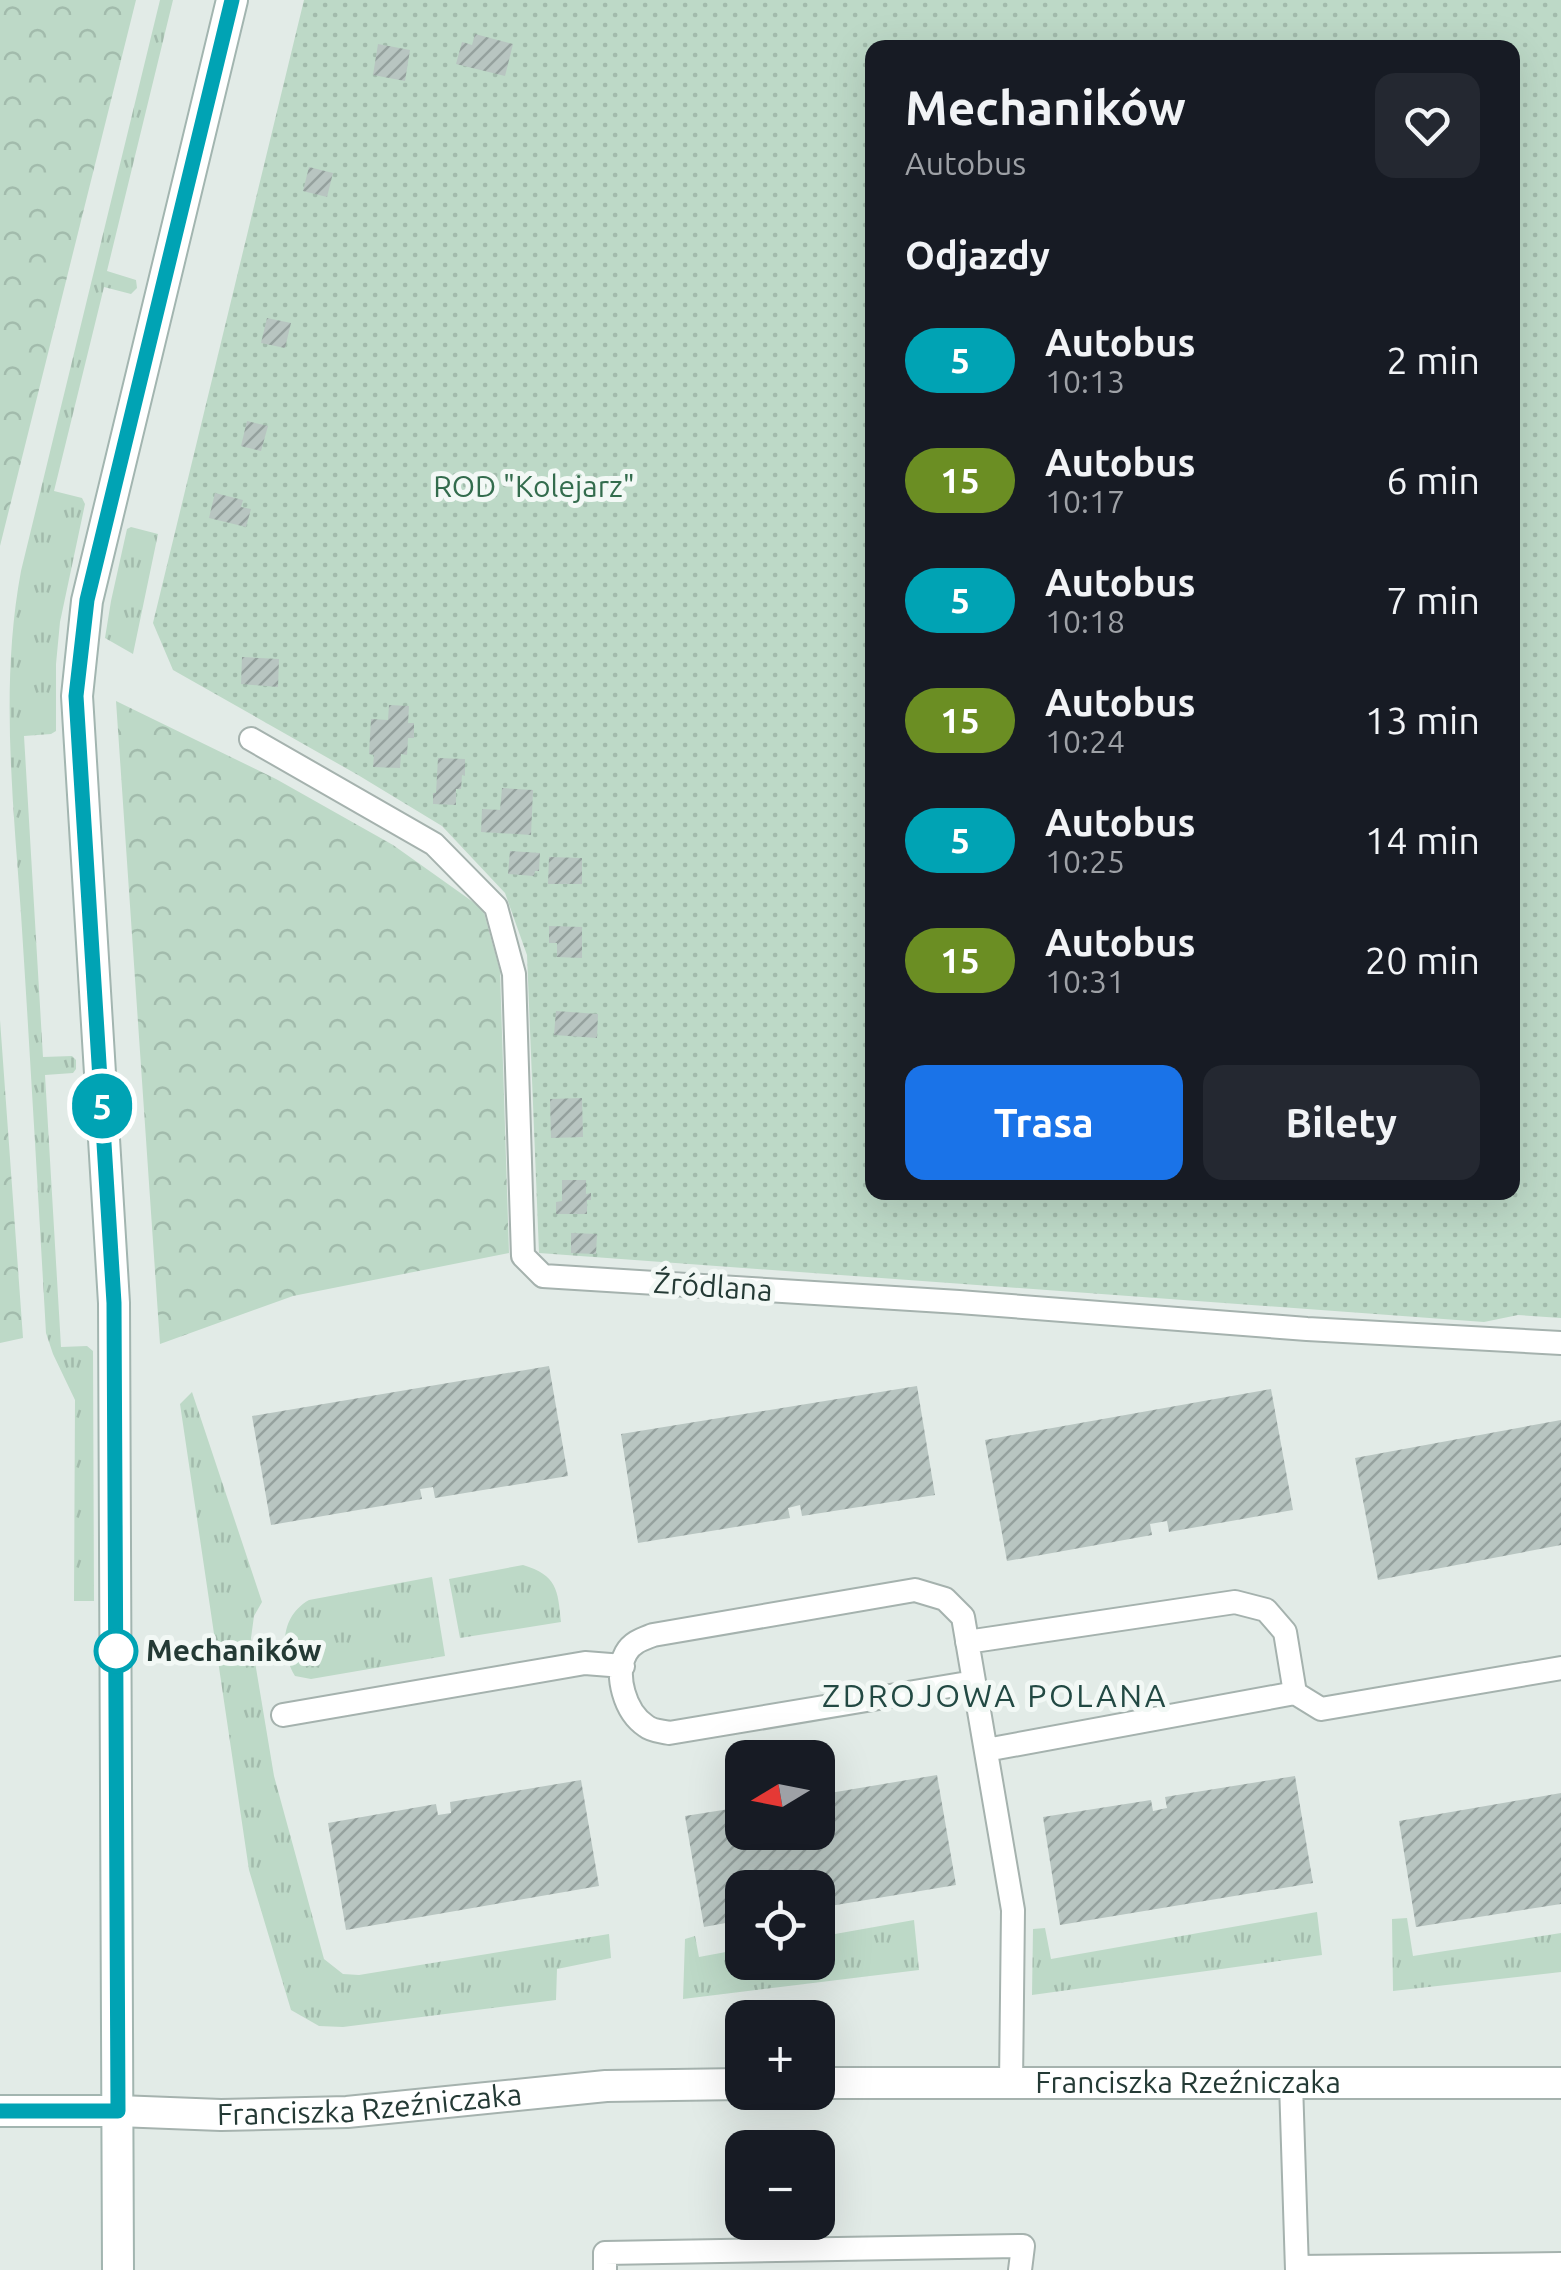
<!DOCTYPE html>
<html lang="pl">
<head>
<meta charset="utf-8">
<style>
	body { margin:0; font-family:Ubuntu,sans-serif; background:#242831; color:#f1f3f6; height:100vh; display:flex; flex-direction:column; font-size:38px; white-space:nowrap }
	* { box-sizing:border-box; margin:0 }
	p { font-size:32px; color:#9ea1a6 }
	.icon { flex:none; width:55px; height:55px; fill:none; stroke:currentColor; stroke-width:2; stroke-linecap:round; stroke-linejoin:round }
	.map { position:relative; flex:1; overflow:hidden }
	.side { position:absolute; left:865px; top:40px; width:655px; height:1160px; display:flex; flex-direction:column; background:#171b24; border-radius:20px; box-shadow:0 10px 40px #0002 }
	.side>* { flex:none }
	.badge { padding:0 20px; border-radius:32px; font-size:35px; line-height:65px }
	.needle { width:65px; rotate:260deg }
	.tools { position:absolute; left:725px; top:1740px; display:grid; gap:20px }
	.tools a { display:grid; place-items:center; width:110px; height:110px; border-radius:20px; background:#171b24; box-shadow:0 10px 40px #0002; font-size:50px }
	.map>.badge { position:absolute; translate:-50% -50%; box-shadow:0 0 0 5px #fff }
	h2 { padding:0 40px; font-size:38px; line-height:90px }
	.round { display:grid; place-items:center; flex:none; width:105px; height:105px; border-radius:20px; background:#242831 }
	.head { display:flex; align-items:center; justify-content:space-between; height:170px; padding:0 40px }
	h1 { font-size:48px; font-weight:600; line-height:75px }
	.primary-button { display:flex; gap:20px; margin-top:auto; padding:20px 40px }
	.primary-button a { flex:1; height:115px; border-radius:20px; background:#1a73e8; color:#fff; font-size:40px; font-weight:600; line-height:115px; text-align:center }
	.primary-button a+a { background:#242831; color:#f1f3f6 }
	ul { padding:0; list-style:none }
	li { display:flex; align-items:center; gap:30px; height:120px; padding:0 40px }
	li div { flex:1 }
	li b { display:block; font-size:38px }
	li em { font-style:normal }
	li .badge { min-width:110px; font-weight:700; text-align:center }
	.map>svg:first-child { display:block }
	.grass { fill:url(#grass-tufts) }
	.forest { fill:url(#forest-crowns) }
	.garden { fill:url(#garden-dots); fill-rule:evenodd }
	.building { fill:url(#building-hatch) }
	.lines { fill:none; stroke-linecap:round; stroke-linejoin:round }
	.lane-casing { stroke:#a5b2ae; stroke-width:26 }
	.street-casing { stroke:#a5b2ae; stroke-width:34 }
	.secondary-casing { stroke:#a2b5b0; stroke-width:34 }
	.lane { stroke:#fff; stroke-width:22 }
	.street { stroke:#fff; stroke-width:30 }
	.secondary { stroke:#fff; stroke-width:30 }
	.line-casing { stroke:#fff; stroke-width:22 }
	.line { stroke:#00a3b4; stroke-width:15 }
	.stop-dot { fill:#fff; stroke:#00a3b4; stroke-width:5 }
	.labels { text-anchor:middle; stroke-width:10; stroke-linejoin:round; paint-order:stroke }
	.park-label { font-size:30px; fill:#336c4d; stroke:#f2f8f5 }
	.street-label { font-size:30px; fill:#243a35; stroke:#f2f8f5 }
	.stop-label { font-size:30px; font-weight:bold; fill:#243a35; stroke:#f2f8f5; text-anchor:start }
	.neighbourhood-label { font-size:32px; letter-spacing:2.5px; fill:#224943; stroke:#f2f8f5 }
</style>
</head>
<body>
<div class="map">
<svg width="1561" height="2270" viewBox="0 0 1561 2270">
	<defs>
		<pattern id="grass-tufts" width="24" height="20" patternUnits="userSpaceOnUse" patternTransform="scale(2.5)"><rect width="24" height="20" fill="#bdd9c7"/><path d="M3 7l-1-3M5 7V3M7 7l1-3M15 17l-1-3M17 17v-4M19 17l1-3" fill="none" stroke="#a2bbac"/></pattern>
		<pattern id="forest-crowns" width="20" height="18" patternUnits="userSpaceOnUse" patternTransform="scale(2.5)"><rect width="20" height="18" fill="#bdd9c7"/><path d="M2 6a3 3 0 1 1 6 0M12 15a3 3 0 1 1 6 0" fill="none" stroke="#a2bbac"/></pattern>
		<pattern id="garden-dots" width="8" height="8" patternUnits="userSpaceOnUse" patternTransform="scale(2.5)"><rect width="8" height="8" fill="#bdd9c7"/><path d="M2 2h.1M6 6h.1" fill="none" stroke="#a2bbac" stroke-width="1.8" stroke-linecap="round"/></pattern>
		<pattern id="building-hatch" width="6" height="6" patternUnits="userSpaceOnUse" patternTransform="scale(2.5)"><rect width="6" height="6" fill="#b8c5c1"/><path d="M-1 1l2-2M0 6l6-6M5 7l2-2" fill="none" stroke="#95a19e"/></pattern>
	</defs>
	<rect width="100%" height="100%" fill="#e2ebe7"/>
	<path class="grass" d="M160,0H173L107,271L136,280L137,288L131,294L104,287L54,491L82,498L85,504L60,622L56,664V731L51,734L24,736L43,1057L72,1056L76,1060V1069L73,1073L45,1075L61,1347L87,1346L93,1351L94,1601H74L75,1400L53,1354L46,1333C38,1193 30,1053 21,914C13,800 0,684 21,571Z
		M131,527L158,534L133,654L105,638L111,601L127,529Z
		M192,1392L262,1602L254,1616L251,1638L274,1776L324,1959L343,1974L359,1975L609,1934L611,1958L557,1969L556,2000L343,2027L319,2026L291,2010L249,1870L180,1404Z
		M523,1565C557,1575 558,1590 561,1622L460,1638L449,1579Z
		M432,1577L445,1656L311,1679L295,1676C279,1650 281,1616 309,1600Z
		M1317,1912L1322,1955L1032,1995L1033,1929L1045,1928L1051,1959Z
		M1407,1918L1413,1956L1561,1933V1972L1393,1991L1392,1919Z
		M914,1920L919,1970L683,1999L685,1939L695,1936L699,1957L742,1949V1962H818V1937Z"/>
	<path class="forest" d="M0,0H136L0,546Z
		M116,701L276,779L393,845L483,909L500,971L509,1253L293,1296L160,1344Z
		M0,1020L23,1338L0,1343Z"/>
	<path class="garden" d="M304,0H1561V1318L1518,1315L1484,1322L539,1253L527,955L505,893L442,826L358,775L173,670L153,623ZM872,48H1512V1192H872Z"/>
	<path class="building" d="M475,34L513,44L505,76L456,64L462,42L472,45Z
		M378,44L410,50L405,81L373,75Z
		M309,167L333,173L327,197L303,191Z
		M267,318L291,323L285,348L261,343Z
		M247,421L268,426L261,451L241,446Z
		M215,493L243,500L241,507L251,509L246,527L209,518Z
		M242,657L279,659L278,687L241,684Z
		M389,705L409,706L408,723H414V738H408L407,755L401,754L400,768L373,767L374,755L369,754L371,719L388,720Z
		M438,758L465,759V776L462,775L461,789H456V805L433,804V793H436Z
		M502,788L533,790L531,835L481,832L482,809L500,810Z
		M510,851L540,853L539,871H535L534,876L508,874Z
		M549,857L582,858V884H548Z
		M549,926L582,927V958L557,957V943H549Z
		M556,1011L598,1014L597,1038L554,1035Z
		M582,1098L583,1137L551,1138L550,1099Z
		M562,1180H586V1194L591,1193V1200H587V1214H556V1202L562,1201Z
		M571,1233L597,1234L596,1254L571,1253Z
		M549,1366L568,1476L435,1498L433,1487L427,1488L420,1489L422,1499L271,1525L252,1416Z
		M917,1386L935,1495L802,1516L800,1505L788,1508L790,1518L638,1543L621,1434Z
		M1271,1389L1293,1510L1169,1532L1167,1521L1150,1524L1152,1535L1007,1561L985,1440Z
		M1561,1420V1545L1378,1580L1355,1458Z
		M937,1775L956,1885L818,1908V1888H742V1920L704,1927L685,1816L742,1807V1832H818V1795Z
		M1295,1776L1313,1883L1060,1925L1043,1817L1151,1800L1153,1811L1167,1808L1165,1797Z
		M581,1780L599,1886L346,1930L328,1823L436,1804L438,1815L451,1813L450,1802Z
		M1561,1793V1904L1416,1927L1399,1821Z"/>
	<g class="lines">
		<g class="lane-casing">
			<path id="lane" d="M251,739L434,844L496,907L514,974L523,1256L543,1276L959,1302L1307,1329L1561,1343
				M967,1642L1235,1602L1266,1610L1285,1632L1295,1693L986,1750
				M974,1682L669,1733C661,1731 652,1731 646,1726C625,1712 614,1675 626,1653C632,1642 643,1639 653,1635L915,1590L945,1599L963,1617L1013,1910L1011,2084
				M1295,1693L1321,1709L1561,1668
				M283,1715L585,1663L623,1666
				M1291,2083L1297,2270
				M1297,2267L1561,2264
				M605,2270V2253L1023,2246L1020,2270"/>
		</g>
		<g class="street-casing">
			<g id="street">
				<path id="s1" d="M818,2083H1561"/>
				<path id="s2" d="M118,2111L221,2115L347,2112L606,2086L742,2084"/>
			</g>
		</g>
		<g class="secondary-casing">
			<path id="secondary" d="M0,2111H118
				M118,2270L114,1303L77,696L87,601L232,0"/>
		</g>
		<use href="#lane" class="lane"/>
		<use href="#street" class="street"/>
		<use href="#secondary" class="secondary"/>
	</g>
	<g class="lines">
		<g class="line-casing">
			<path id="line" d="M0,2111H118L114,1303L76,696L87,600L232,0"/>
		</g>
		<use href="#line" class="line"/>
	</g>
	<circle class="stop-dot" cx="116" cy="1651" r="20"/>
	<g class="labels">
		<g class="park-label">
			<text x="534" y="497">ROD "Kolejarz"</text>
		</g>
		<g class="street-label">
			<text transform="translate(713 1287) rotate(4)" y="10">Źródlana</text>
			<text dy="10" stroke="none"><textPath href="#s1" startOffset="370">Franciszka Rzeźniczaka</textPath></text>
			<text dy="10" stroke="none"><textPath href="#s2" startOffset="252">Franciszka Rzeźniczaka</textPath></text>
		</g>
		<g class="stop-label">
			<text x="146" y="1661">Mechaników</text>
		</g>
		<g class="neighbourhood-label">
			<text x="995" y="1707">ZDROJOWA POLANA</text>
		</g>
	</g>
</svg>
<div class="tools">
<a><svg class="needle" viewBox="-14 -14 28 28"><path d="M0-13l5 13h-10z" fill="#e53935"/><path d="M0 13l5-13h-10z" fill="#9ea1a6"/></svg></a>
<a><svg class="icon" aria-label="locate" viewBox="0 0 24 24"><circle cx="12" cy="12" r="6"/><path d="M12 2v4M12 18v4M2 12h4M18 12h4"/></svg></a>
<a>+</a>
<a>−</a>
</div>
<b class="badge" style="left:102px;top:1106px;background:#00a3b4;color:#fff">5</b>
<section class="side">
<div class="head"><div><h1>Mechaników</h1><p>Autobus</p></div><a class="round"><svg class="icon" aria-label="heart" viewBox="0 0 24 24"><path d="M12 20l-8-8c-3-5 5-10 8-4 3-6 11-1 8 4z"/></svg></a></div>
<h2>Odjazdy</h2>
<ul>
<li><span class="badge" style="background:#00a3b4;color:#fff">5</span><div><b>Autobus</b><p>10:13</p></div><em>2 min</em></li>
<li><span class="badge" style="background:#6b8e23;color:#fff">15</span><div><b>Autobus</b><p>10:17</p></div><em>6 min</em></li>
<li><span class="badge" style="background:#00a3b4;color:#fff">5</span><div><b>Autobus</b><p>10:18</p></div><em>7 min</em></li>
<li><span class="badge" style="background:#6b8e23;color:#fff">15</span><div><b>Autobus</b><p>10:24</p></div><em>13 min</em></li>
<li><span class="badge" style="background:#00a3b4;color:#fff">5</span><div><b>Autobus</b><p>10:25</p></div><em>14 min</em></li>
<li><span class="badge" style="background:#6b8e23;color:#fff">15</span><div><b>Autobus</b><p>10:31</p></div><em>20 min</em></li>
</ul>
<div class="primary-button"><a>Trasa</a><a>Bilety</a></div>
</section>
</div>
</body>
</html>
